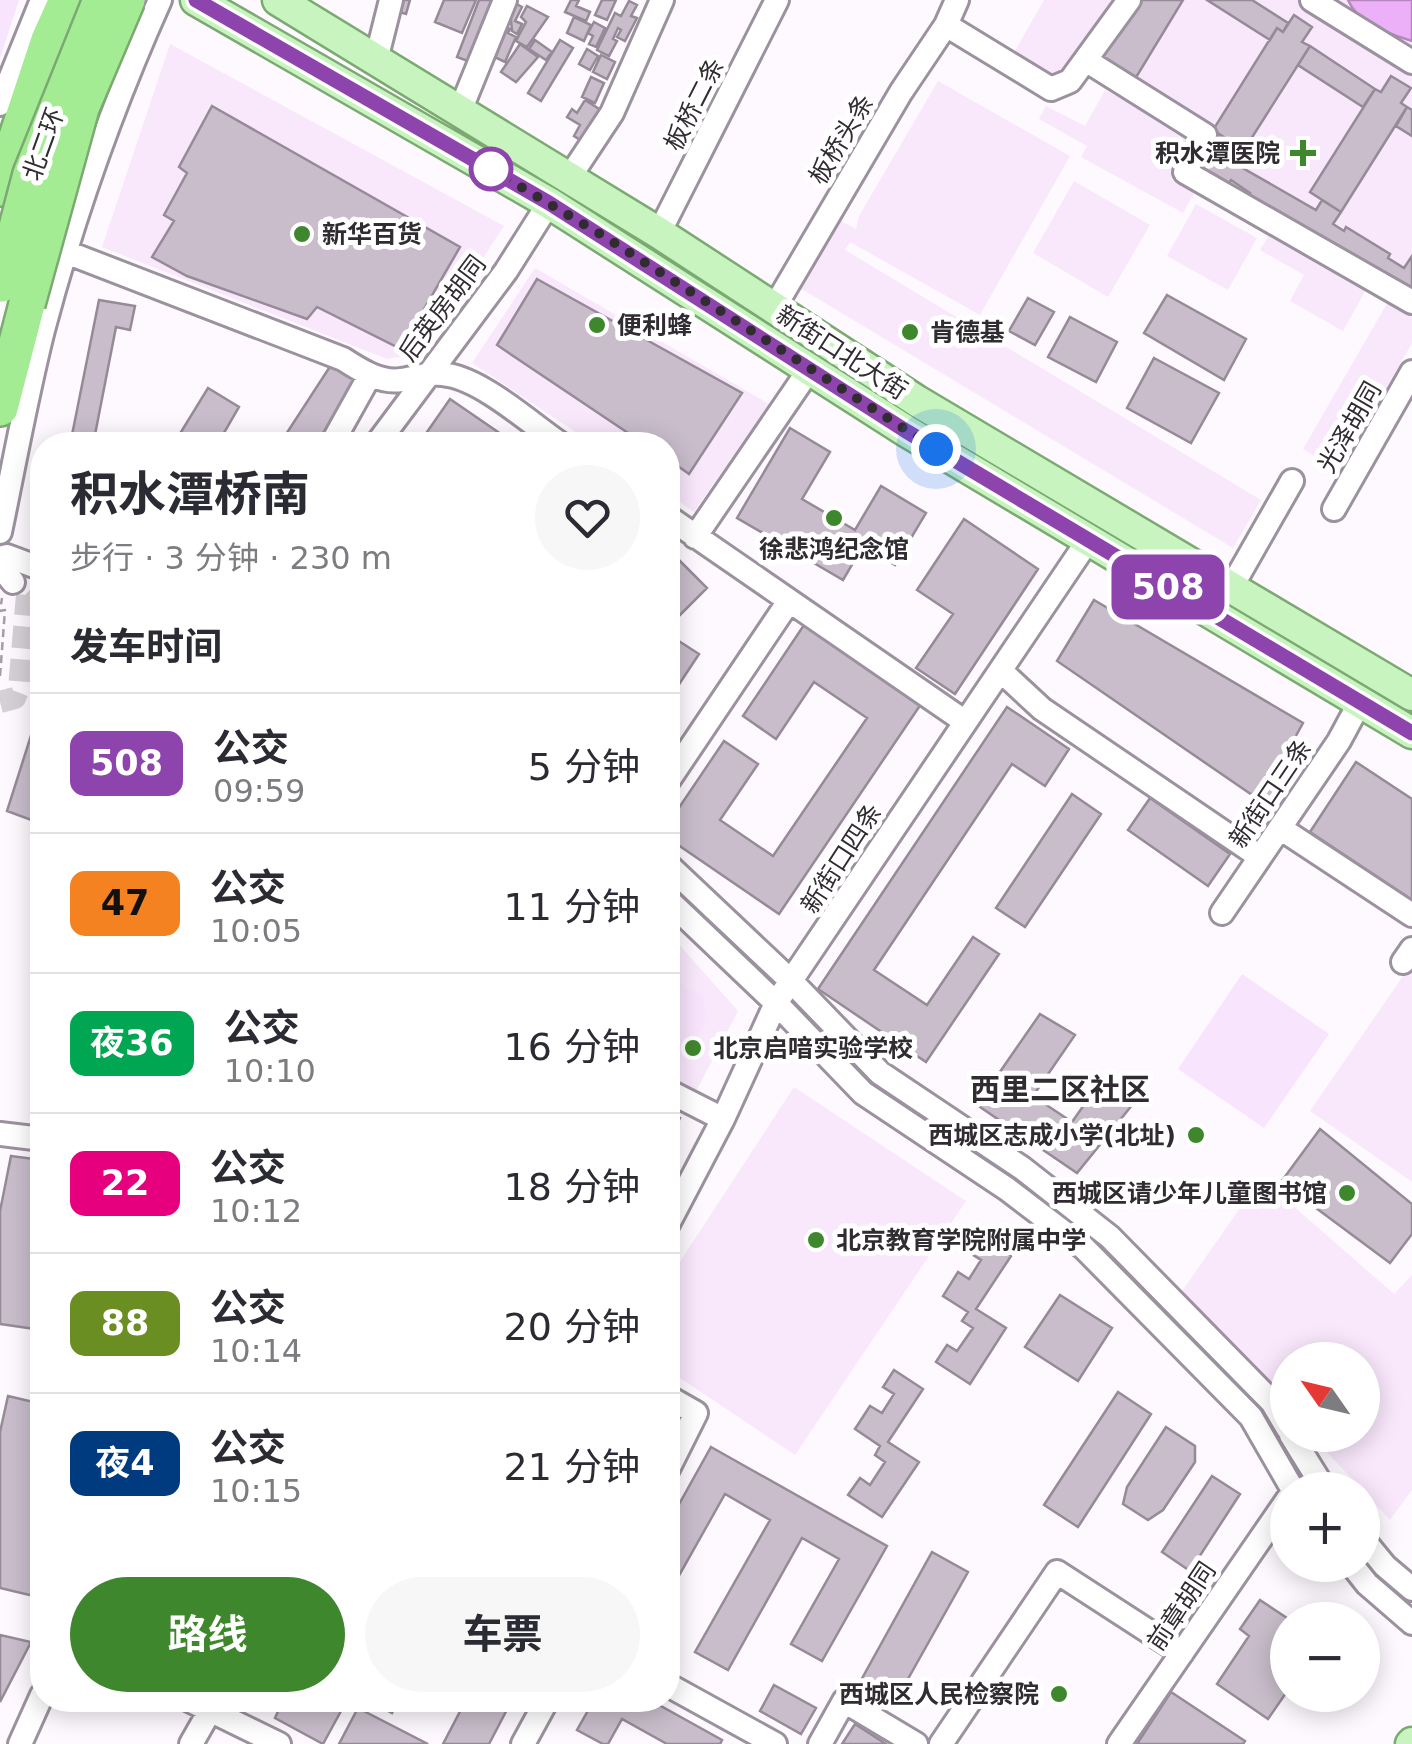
<!DOCTYPE html>
<html lang="zh">
<head>
<meta charset="utf-8">
<style>
	body { margin:0; font-family:"DejaVu Sans","Noto Sans SC",sans-serif; background:#f7f7f7; color:#2b2b33; height:100vh; display:flex; flex-direction:column; font-size:38px; white-space:nowrap }
	* { box-sizing:border-box; margin:0 }
	p { font-size:32px; color:#7c7c81 }
	.icon { flex:none; width:55px; height:55px; fill:none; stroke:currentColor; stroke-width:2; stroke-linecap:round; stroke-linejoin:round }
	.map { position:relative; flex:1; overflow:hidden }
	.details { position:absolute; left:30px; top:432px; width:650px; height:1280px; display:flex; flex-direction:column; background:#fff; border-radius:40px; box-shadow:0 5px 25px #0003 }
	.details>* { flex:none }
	.badge { padding:0 20px; border-radius:15px; font-size:35px; line-height:65px }
	.needle { width:65px; rotate:304deg }
	.tools { position:absolute; left:1270px; top:1342px; display:grid; gap:20px }
	.tools a { display:grid; place-items:center; width:110px; height:110px; border-radius:50%; background:#fff; box-shadow:0 5px 25px #0003; font-size:50px }
	.you { position:absolute; width:50px; height:50px; margin:-25px; border:8px solid #fff; border-radius:50%; background:#1a73e8; box-shadow:0 0 0 15px #1a73e833 }
	.map>.badge { position:absolute; translate:-50% -50%; box-shadow:0 0 0 5px #fff }
	h2 { padding:0 40px; font-size:38px; line-height:90px }
	.round { display:grid; place-items:center; flex:none; width:105px; height:105px; border-radius:52px; background:#f7f7f7 }
	.summary { display:flex; align-items:center; justify-content:space-between; height:170px; padding:0 40px }
	h1 { font-size:48px; font-weight:700; line-height:75px }
	.action { display:flex; gap:20px; margin-top:auto; padding:20px 40px }
	.action a { flex:1; height:115px; border-radius:60px; background:#3f872d; color:#fff; font-size:40px; font-weight:700; line-height:115px; text-align:center }
	.action a+a { background:#f7f7f7; color:#2b2b33 }
	ul { padding:0; list-style:none }
	li { display:flex; align-items:center; gap:30px; height:140px; padding:0 40px; border-top:2px solid #e1e1e2 }
	li div { flex:1 }
	li b { display:block; font-size:38px }
	li em { font-style:normal }
	li .badge { min-width:110px; font-weight:700; text-align:center }
	.map>svg:first-child { display:block }
	.built { fill:#f9e7fc }
	.green { fill:#f8e4fc }
	.water { fill:#ecb0f9; stroke:#b488bd; stroke-width:2.5 }
	.building { fill:#c9bdcb; stroke:#968a98; stroke-width:2.5 }
	.lines { fill:none; stroke-linecap:round; stroke-linejoin:round }
	.minor-tunnel { stroke:#d5d0d6; stroke-width:22; stroke-dasharray:22 11; stroke-linecap:butt }
	.minor-casing { stroke:#9c919e; stroke-width:28 }
	.major-casing { stroke:#7ca972; stroke-width:35 }
	.highway-casing { stroke:#7ca972; stroke-width:40 }
	.path { stroke:#a39ea4; stroke-width:2.5; stroke-dasharray:8 5; stroke-linecap:butt }
	.minor { stroke:#fff; stroke-width:22 }
	.major { stroke:#c8f4bf; stroke-width:30 }
	.highway { stroke:#a4ec94; stroke-width:35 }
	.highway-bridge-casing { stroke:#7ca972; stroke-width:40; stroke-linecap:butt }
	.highway-bridge { stroke:#a4ec94; stroke-width:35 }
	.line-casing { stroke:#fff; stroke-width:22 }
	.line { stroke:#8e44ad; stroke-width:15 }
	.walk { stroke:#312c32; stroke-width:10; stroke-dasharray:0 18 }
	.poi-dot { fill:#3f872d; stroke:#fff; stroke-width:4 }
	.stop-dot { fill:#fff; stroke:#8e44ad; stroke-width:5 }
	.labels { text-anchor:middle; stroke-width:10; stroke-linejoin:round; paint-order:stroke }
	.street-label { font-size:25px; fill:#312c32; stroke:#fff }
	.poi-label { font-size:25px; font-weight:bold; fill:#312c32; stroke:#fff; text-anchor:start }
	.quarter-label { font-size:30px; font-weight:bold; fill:#312c32; stroke:#fff }
</style>
</head>
<body>
<div class="map">
<svg width="1412" height="1744" viewBox="0 0 1412 1744">
	<rect width="100%" height="100%" fill="#fef9ff"/>
	<path class="built" d="M1044,0H1412V294L1185,172L1204,134L1087,61L1051,89L1008,63Z
		M170,44L504,226L421,353L387,359L102,247Z
		M938,81L1070,156L980,315L850,242L845,250L1261,500L1233,548L795,285L835,218L856,229L859,216Z
		M1105,90L1194,139L1171,180L1194,193L1183,213L1081,157L1087,146L1039,119L1046,106L1085,126Z
		M1074,181L1150,225L1108,297L1033,253Z
		M1196,204L1257,238L1228,290L1167,256Z
		M1270,234L1367,288L1343,331L1290,301L1304,275L1260,250Z
		M535,268L769,404L694,512L668,494V445H595L472,363Z
		M1389,300L1412,313V343L1339,470L1303,449Z
		M668,932L738,1011L693,1097L668,1084Z
		M1412,963V1182L1310,1111Z
		M794,1087L966,1201L795,1455L668,1370V1280Z
		M1261,1178L1394,1294L1412,1275V1490L1390,1520L1311,1435H1362V1360H1288L1287,1410L1180,1294Z"/>
	<path class="green" d="M0,0H19L0,58Z
		M1242,974L1329,1034L1264,1128L1178,1069Z
		M668,976L703,997L708,1019L681,1067L670,1072Z"/>
	<path class="water" d="M1348,0H1412V41C1387,33 1359,25 1348,0Z"/>
	<path class="building" d="M395,0H410L406,14L392,10Z
		M444,0H476L462,33L435,22Z
		M479,0H498L473,63L457,57Z
		M509,0L522,7L515,21L522,24L517,34L512,31L511,20L502,14Z
		M571,0H579L576,6L590,12L586,21L565,12Z
		M602,0H616L607,20L595,15Z
		M1134,0H1183L1132,84L1095,61Z
		M1207,0H1252L1288,23L1283,32L1277,28L1270,40Z
		M629,1L637,5L631,16L637,18L625,41L617,37L621,30L618,28L613,39L617,41L609,56L597,50L615,13L621,16Z
		M527,6L548,17L527,47L516,41L526,22L521,17Z
		M1294,15L1312,27L1302,42L1310,46L1244,150L1213,130L1277,28L1283,32Z
		M574,17L591,25L584,41L567,33Z
		M594,22L605,28L596,47L589,44L593,36L588,33Z
		M500,24L510,29L508,33L516,37L505,62L486,53Z
		M535,40L552,52L546,60L529,49Z
		M560,40L573,48L541,101L528,93Z
		M520,44L538,57L516,82L501,72Z
		M1310,46L1375,89L1363,107L1298,65Z
		M587,49L598,56L590,70L579,64Z
		M601,55L615,62L607,79L593,72Z
		M1391,76L1411,88L1401,103L1407,107L1341,212L1310,192L1375,89L1381,92Z
		M591,77L604,83L595,103L582,97Z
		M585,100L607,114L588,145L574,136L580,125L567,117L572,109L577,113Z
		M212,106L460,247L401,349L317,307L307,319L187,276L152,257L174,221L164,215L187,173L179,167Z
		M1407,107L1412,110V136L1396,126Z
		M1217,133L1243,149L1234,163L1316,210L1322,200L1341,212L1333,224L1344,231L1346,227L1390,254L1388,258L1404,268L1412,256V290L1247,198L1250,193L1231,180L1225,190L1199,173L1205,164L1200,161Z
		M537,279L742,393L689,474L668,459V445H646L497,345Z
		M1167,295L1246,339L1224,380L1144,333Z
		M1028,298L1054,312L1035,345L1009,331Z
		M99,300L135,306L130,330L116,327L93,445H70Z
		M1070,317L1117,342L1096,382L1048,357Z
		M1154,358L1219,393L1191,443L1127,408Z
		M331,365L358,382L317,445H279Z
		M208,388L239,407L217,445H173Z
		M450,399L517,445H418Z
		M790,428L830,452L802,499L855,530L881,486L926,513L895,565L863,546L843,580L737,518Z
		M964,519L1038,569L955,694L916,668L953,614L917,590Z
		M668,549L707,588L672,623L668,619Z
		M1094,600L1303,723L1292,743L1306,752L1271,808L1057,661Z
		M804,625L921,704L779,914L668,838V824L724,741L758,764L720,820L773,856L867,718L814,682L776,739L743,716Z
		M668,634L699,654L668,701Z
		M1007,707L1069,749L1045,786L1012,764L874,970L927,1005L973,937L999,954L926,1062L818,989Z
		M35,723L42,724V824L7,811Z
		M1356,762L1412,799V900L1310,832Z
		M1072,794L1101,814L1025,927L996,908Z
		M1150,798L1230,854L1208,886L1128,830Z
		M1040,1014L1075,1035L1033,1096L1072,1122L1103,1078L1137,1099L1077,1173L977,1105Z
		M668,1111L680,1118L668,1141Z
		M1320,1129L1412,1204V1234L1390,1263L1281,1182Z
		M11,1156L42,1160V1330L0,1324V1211Z
		M981,1236L1011,1256L976,1309L1006,1328L970,1384L936,1362L947,1345L957,1351L973,1328L962,1321L968,1312L943,1296L958,1272L969,1279L981,1260L970,1253Z
		M1060,1295L1112,1328L1078,1381L1025,1347Z
		M894,1370L923,1389L888,1442L919,1462L882,1517L848,1495L860,1478L870,1485L885,1462L875,1455L880,1446L855,1429L870,1406L882,1413L894,1394L883,1387Z
		M1118,1392L1151,1414L1078,1527L1044,1505Z
		M8,1396L42,1404V1577L38,1597L0,1588V1432Z
		M1166,1427L1195,1446V1462L1163,1510L1148,1520L1123,1504L1127,1487Z
		M711,1447L887,1546L822,1661L791,1644L839,1559L802,1538L728,1670L695,1652L770,1520L725,1494L668,1595V1524Z
		M1212,1476L1240,1494L1190,1571L1162,1552Z
		M932,1552L968,1572L895,1702L860,1682Z
		M1260,1600L1290,1620H1288V1690L1268,1719L1217,1684L1249,1636L1240,1629Z
		M0,1635L31,1642L0,1702Z
		M774,1685L816,1708L801,1734L760,1711Z
		M1171,1692L1245,1741L1243,1744H1137Z
		M283,1700H347L323,1744L275,1718Z
		M368,1700H399L392,1713Z
		M466,1700H512L489,1744H443Z
		M594,1700H650L722,1740L720,1744H667L622,1719L608,1744H603L577,1730Z
		M358,1708L428,1744H339Z
		M855,1724L886,1744H842Z"/>
	<g class="lines">
		<path class="minor-tunnel" d="M0,702L15,698L19,688L27,595L13,582"/>
		<g class="minor-casing">
			<path id="minor" d="M1312,0L1412,62
				M946,25L1051,89L1070,81L1129,0
				M376,60L391,0
				M1087,61L1205,135L1185,172L1412,302
				M0,104L42,0
				M460,111L505,0
				M569,178L612,113L662,0
				M659,233L777,0
				M35,240L343,359C360,370 380,383 401,380C418,378 430,371 448,375C484,381 531,424 562,445
				M774,308L901,92L946,25L957,0
				M331,445L370,375
				M376,445L506,271L549,203
				M1334,509L1412,372
				M668,517L964,721
				M0,532C14,465 26,397 43,330C73,217 112,107 160,0
				M695,537L809,370
				M0,558L7,556L42,569
				M0,566L13,582
				M1231,588L1292,481
				M1001,671L1042,709L1260,857
				M668,781L789,601
				M1280,828L1412,915
				M668,865L792,982L880,1073L1022,1168L1110,1237L1272,1402L1288,1429
				M668,900L776,1003L863,1093L1007,1189L1083,1247L1251,1417L1293,1490
				M1222,913L1339,741L1360,702
				M1403,962L1412,949
				M668,1091L723,1119
				M0,1134L42,1139
				M668,1224L723,1119L776,1003L1089,539
				M668,1397L696,1413L668,1469
				M1291,1435L1325,1490
				M1362,1538L1385,1566L1412,1589
				M1352,1565L1367,1584L1412,1623
				M668,1685L775,1744
				M189,1700L279,1744
				M20,1744L42,1695
				M191,1744L216,1700
				M523,1744L547,1700
				M820,1744L844,1701L916,1744
				M941,1744L1057,1572L1182,1653
				M1119,1744L1288,1499"/>
		</g>
		<g class="major-casing">
			<path id="major" d="M196,0L549,203L906,431L1412,733
				M278,0L659,233L917,401L1412,695
				M1411,1744L1412,1743"/>
		</g>
		<g class="highway-casing">
			<path id="highway" d="M0,188L49,40L67,0
				M0,408L27,304"/>
		</g>
		<path class="path" d="M0,676L5,610L0,611L2,598"/>
		<use href="#minor" class="minor"/>
		<use href="#major" class="major"/>
		<use href="#highway" class="highway"/>
		<g class="highway-bridge-casing">
			<path id="highway-bridge" d="M2,284L31,174L101,0
				M27,304L81,108L127,0"/>
		</g>
		<use href="#highway-bridge" class="highway-bridge"/>
	</g>
	<g class="lines">
		<g class="line-casing">
			<path id="line" d="M196,0L549,203L906,431L1412,733"/>
		</g>
		<use href="#line" class="line"/>
		<path class="walk" d="M491,169L605,237L936,449"/>
	</g>
	<g class="poi-dot">
		<path d="M1298 138h10v10h10v10h-10v10h-10v-10h-10v-10h10z"/>
		<circle cx="302" cy="234" r="10"/>
		<circle cx="597" cy="325" r="10"/>
		<circle cx="910" cy="332" r="10"/>
		<circle cx="834" cy="518" r="10"/>
		<circle cx="693" cy="1048" r="10"/>
		<circle cx="1196" cy="1135" r="10"/>
		<circle cx="1347" cy="1193" r="10"/>
		<circle cx="816" cy="1240" r="10"/>
		<circle cx="1059" cy="1694" r="10"/>
	</g>
	<circle class="stop-dot" cx="491" cy="169" r="20"/>
	<g class="labels">
		<g class="street-label">
			<text transform="translate(694 104) rotate(-63)" y="9">板桥二条</text>
			<text transform="translate(841 139) rotate(-59)" y="9">板桥头条</text>
			<text transform="translate(43 144) rotate(-70)" y="9">北二环</text>
			<text transform="translate(442 308) rotate(-53)" y="9">后英房胡同</text>
			<text transform="translate(842 352) rotate(33)" y="9">新街口北大街</text>
			<text transform="translate(1349 427) rotate(-60)" y="9">光泽胡同</text>
			<text transform="translate(1270 793) rotate(-56)" y="9">新街口三条</text>
			<text transform="translate(841 858) rotate(-57)" y="9">新街口四条</text>
			<text transform="translate(1181 1606) rotate(-56)" y="9">前章胡同</text>
		</g>
		<g class="poi-label">
			<text x="1280" y="162" text-anchor="end">积水潭医院</text>
			<text x="322" y="243">新华百货</text>
			<text x="617" y="334">便利蜂</text>
			<text x="930" y="341">肯德基</text>
			<text x="834" y="558" text-anchor="middle">徐悲鸿纪念馆</text>
			<text x="713" y="1057">北京启喑实验学校</text>
			<text x="1176" y="1144" text-anchor="end">西城区志成小学(北址)</text>
			<text x="1327" y="1202" text-anchor="end">西城区请少年儿童图书馆</text>
			<text x="836" y="1249">北京教育学院附属中学</text>
			<text x="1039" y="1703" text-anchor="end">西城区人民检察院</text>
		</g>
		<g class="quarter-label">
			<text x="1060" y="1100">西里二区社区</text>
		</g>
	</g>
</svg>
<div class="tools">
<a><svg class="needle" viewBox="-14 -14 28 28"><path d="M0-13l5 13h-10z" fill="#e53935"/><path d="M0 13l5-13h-10z" fill="#7c7c81"/></svg></a>
<a>+</a>
<a>−</a>
</div>
<div class="you" style="left:936px;top:449px"></div>
<b class="badge" style="left:1168px;top:587px;background:#8e44ad;color:#fff">508</b>
<section class="details">
<div class="summary"><div><h1>积水潭桥南</h1><p>步行 · 3 分钟 · 230 m</p></div><a class="round"><svg class="icon" aria-label="heart" viewBox="0 0 24 24"><path d="M12 20l-8-8c-3-5 5-10 8-4 3-6 11-1 8 4z"/></svg></a></div>
<h2>发车时间</h2>
<ul>
<li><span class="badge" style="background:#8e44ad;color:#fff">508</span><div><b>公交</b><p>09:59</p></div><em>5 分钟</em></li>
<li><span class="badge" style="background:#f58220;color:#111">47</span><div><b>公交</b><p>10:05</p></div><em>11 分钟</em></li>
<li><span class="badge" style="background:#00a651;color:#fff">夜36</span><div><b>公交</b><p>10:10</p></div><em>16 分钟</em></li>
<li><span class="badge" style="background:#e6007e;color:#fff">22</span><div><b>公交</b><p>10:12</p></div><em>18 分钟</em></li>
<li><span class="badge" style="background:#6b8e23;color:#fff">88</span><div><b>公交</b><p>10:14</p></div><em>20 分钟</em></li>
<li><span class="badge" style="background:#003b80;color:#fff">夜4</span><div><b>公交</b><p>10:15</p></div><em>21 分钟</em></li>
</ul>
<div class="action"><a>路线</a><a>车票</a></div>
</section>
</div>
</body>
</html>
